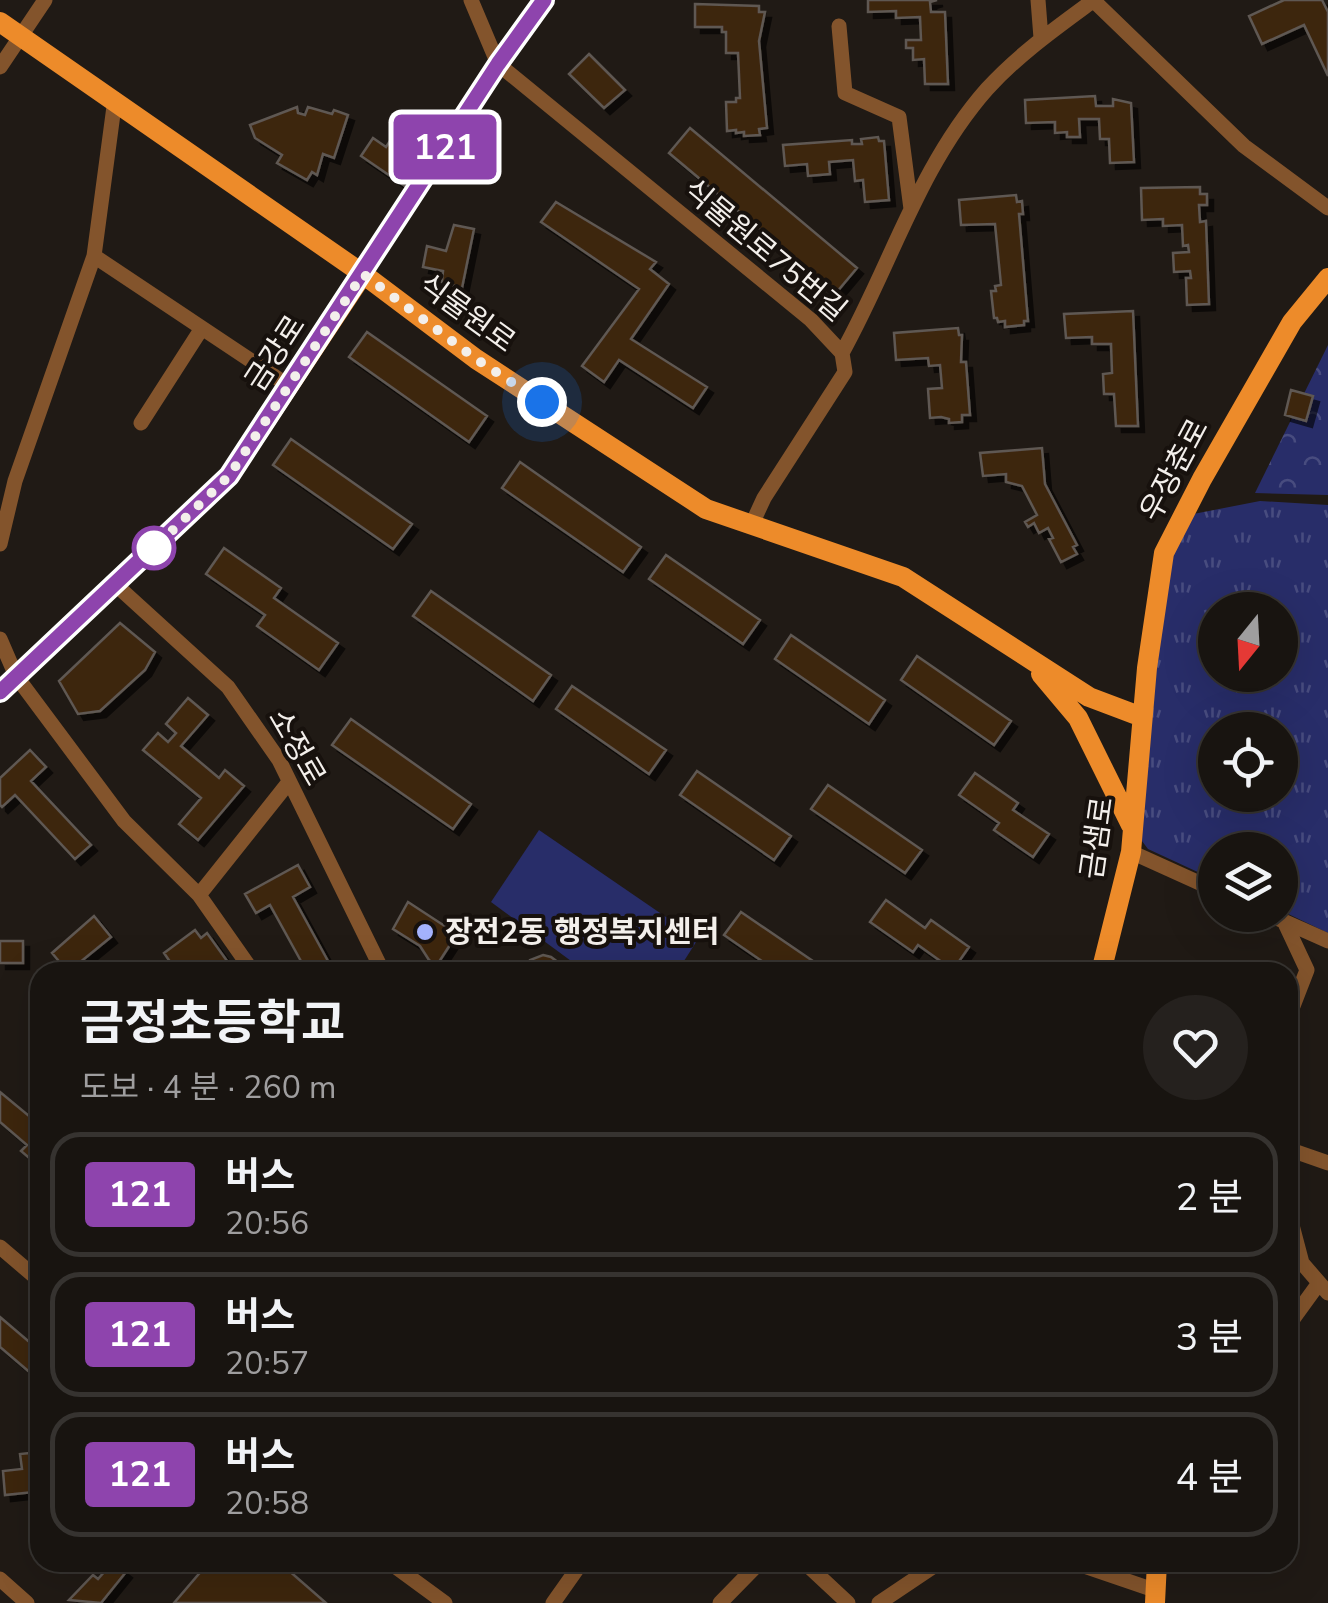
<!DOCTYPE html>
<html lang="ko">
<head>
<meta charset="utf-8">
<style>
	body { margin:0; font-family:"Nunito Sans","Noto Sans KR",sans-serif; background:#25211e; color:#f1f3f6; height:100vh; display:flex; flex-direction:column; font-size:38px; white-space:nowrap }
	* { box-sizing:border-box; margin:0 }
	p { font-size:32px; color:#9f9e9f }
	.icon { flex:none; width:55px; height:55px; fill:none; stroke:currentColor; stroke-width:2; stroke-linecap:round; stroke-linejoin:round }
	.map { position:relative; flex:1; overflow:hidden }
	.panel { position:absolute; left:30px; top:962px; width:1268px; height:610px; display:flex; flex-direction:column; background:#181410; border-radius:30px; box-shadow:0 10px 40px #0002,0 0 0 2px #363330 }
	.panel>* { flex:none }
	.badge { padding:0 20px; border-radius:8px; font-size:35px; line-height:65px }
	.needle { width:65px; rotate:198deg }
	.buttons { position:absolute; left:1198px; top:592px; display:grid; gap:20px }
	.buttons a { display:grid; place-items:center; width:100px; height:100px; border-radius:50%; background:#181410; box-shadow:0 10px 40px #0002,0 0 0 2px #363330; font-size:50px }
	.you { position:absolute; width:50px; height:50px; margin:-25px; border:8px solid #fff; border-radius:50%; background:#1a73e8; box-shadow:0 0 0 15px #1a73e833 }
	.map>.badge { position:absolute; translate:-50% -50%; box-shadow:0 0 0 5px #fff }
	.round { display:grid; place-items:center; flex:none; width:105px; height:105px; border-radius:52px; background:#25211e }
	.summary { display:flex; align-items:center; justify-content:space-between; height:170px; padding:0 50px }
	h1 { font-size:48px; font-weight:700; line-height:75px }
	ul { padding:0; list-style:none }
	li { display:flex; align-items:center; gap:30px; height:125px; margin:0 20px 15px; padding:0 30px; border:5px solid #363330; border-radius:30px }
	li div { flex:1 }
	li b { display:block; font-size:38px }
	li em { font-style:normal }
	li .badge { min-width:110px; font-weight:700; text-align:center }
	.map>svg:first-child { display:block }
	.forest { fill:url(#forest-crowns) }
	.park { fill:url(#park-tufts); fill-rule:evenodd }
	.pitch { fill:#282d69 }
	.building { fill:#3e2611; stroke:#5f5852; stroke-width:2.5; filter:url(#shadow) }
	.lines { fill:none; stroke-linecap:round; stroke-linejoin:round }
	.minor { stroke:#83542c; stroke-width:15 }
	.major { stroke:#ed8b2a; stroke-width:20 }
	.line-casing { stroke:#fff; stroke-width:22 }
	.line { stroke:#8e44ad; stroke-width:15 }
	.walk { stroke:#f3efeb; stroke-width:10; stroke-dasharray:0 18 }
	.stop-dot { fill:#fff; stroke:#8e44ad; stroke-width:5 }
	.poi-dot { fill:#a4b2fc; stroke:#17110d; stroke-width:4 }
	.labels { text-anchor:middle; stroke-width:8; stroke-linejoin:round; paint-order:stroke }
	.street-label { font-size:30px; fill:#f3efeb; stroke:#17110d }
	.poi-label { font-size:30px; font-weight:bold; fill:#f3efeb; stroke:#17110d; text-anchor:start }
</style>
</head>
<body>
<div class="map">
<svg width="1328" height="1603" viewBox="0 0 1328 1603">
	<defs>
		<pattern id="forest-crowns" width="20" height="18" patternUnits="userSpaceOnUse" patternTransform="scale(2.5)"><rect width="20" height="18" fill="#282d69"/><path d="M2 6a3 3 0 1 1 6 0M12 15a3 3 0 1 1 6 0" fill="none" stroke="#484c7f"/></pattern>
		<pattern id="park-tufts" width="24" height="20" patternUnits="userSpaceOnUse" patternTransform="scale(2.5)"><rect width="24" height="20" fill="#282d69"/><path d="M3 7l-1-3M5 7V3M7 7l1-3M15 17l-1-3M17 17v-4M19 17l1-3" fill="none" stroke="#484c7f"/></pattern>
		<filter id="shadow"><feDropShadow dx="6" dy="6" stdDeviation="0" flood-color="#0009"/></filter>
	</defs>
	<rect width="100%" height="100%" fill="#201a15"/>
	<path class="forest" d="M1328,345V495L1255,493Z"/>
	<path class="park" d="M1260,501L1328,505V933L1280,910V850H1215V880L1148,849L1133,829L1178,517ZM1215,610H1280V675H1215ZM1215,730H1280V795H1215Z"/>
	<path class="pitch" d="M539,830L698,939L677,972H586L491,902Z"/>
	<path class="building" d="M868,0H937L930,2L931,12H945L948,84H925L924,59L913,60V48H906V40H921L920,17L896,18V11L868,12Z
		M1284,0H1322L1328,12V76L1304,25L1262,44L1249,16Z
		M695,4L759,6V12H765L759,41L767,128L759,129L760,135L744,136V132L736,133V130L727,131L726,102H736V98H740L738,53H726V32H722V27H695Z
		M589,54L625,90L604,108L569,74Z
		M1095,96L1096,106H1113V99L1131,103L1134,162L1110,163L1109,139H1100L1099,119H1079L1080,137H1067V132L1055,133V122L1026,123L1025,100Z
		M297,107L298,113L305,115L308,107L332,114L334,110L348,115L334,158L323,154L317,175L312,172L307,180L277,163L282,155L255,138L250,125Z
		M406,117L438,138L405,186L361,156L373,138L386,147Z
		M690,128L857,268L836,293L669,153Z
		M878,137L879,141H884L889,200L865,202L863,180L855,181L853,160L829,162L830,174L808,176L807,164L785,166L783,145L852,140V144H862L861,139Z
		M1200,187V194H1207V205H1199L1200,222L1206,221L1209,304L1187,305L1186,278H1191L1190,271L1174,272L1173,253L1189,252L1188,245L1183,246L1182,225L1163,226V219L1142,220L1141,188Z
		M1016,195L1017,202L1022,201L1023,214H1019L1028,321H1024V325L1005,327V321L998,322L997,318H994L991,291H996L995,286L1001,285L995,224L961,225L959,200Z
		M556,202L656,262L650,269L669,284L631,339L707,387L693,408L619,360L604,382L582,366L639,289L541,222Z
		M454,225L474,229L462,288L442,282L443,271L423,267L427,246L446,251Z
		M1133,311L1138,426H1116L1114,394H1104L1103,374L1112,373L1111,344H1092V337L1066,338L1064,314Z
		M958,328L959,335H962L961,362H966L970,415H962V422L949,423V419L941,417L930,418L928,389L942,388L940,365L929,366L928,358L896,360L894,333Z
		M367,332L487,416L469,442L349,357Z
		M1291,390L1313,396L1306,421L1285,415Z
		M291,439L412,524L393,549L273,465Z
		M1042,448L1045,484L1077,545L1073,547L1077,554L1061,562L1049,539L1053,538L1048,528L1039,533L1034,523L1028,527L1025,522L1037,515L1022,486L1006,482V474L983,476L980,453Z
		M520,462L641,547L623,572L502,488Z
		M224,548L281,588L274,598L338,643L319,670L257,626L265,615L206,574Z
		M666,555L760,620L743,644L649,579Z
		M431,591L551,675L533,701L413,616Z
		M120,623L155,652L145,670L100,711L78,714L59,681Z
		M791,635L885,700L869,724L775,659Z
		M917,656L1011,721L994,745L901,680Z
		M572,686L666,750L649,774L556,709Z
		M188,698L208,715L181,746L219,778L225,770L244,786L198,840L179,824L201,798L143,750L158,733L168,742L176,733L166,724Z
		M351,719L471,804L453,829L332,745Z
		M30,750L46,767L31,781L91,845L75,859L15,795L2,807L0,805V778Z
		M697,771L791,836L774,860L680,795Z
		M975,773L1018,803L1013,810L1049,834L1033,857L994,830L999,823L959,795Z
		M828,785L922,850L905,873L811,809Z
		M298,865L310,887L293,897L334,972H307L270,905L256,913L245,894Z
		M886,900L925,928L931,920L969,947L953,970L918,945L913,952L870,922Z
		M408,902L457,934L437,965L429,960L420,946L393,929Z
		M741,912L829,972H778L724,935Z
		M94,916L111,937L68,972L52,953Z
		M195,930L201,938L207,933L235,972H209L204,964L192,972H187L181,965L175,969L164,953Z
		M0,941H23V963H0Z
		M543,955L551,957L571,972H530V960Z
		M0,1092L40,1125V1167L21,1151L27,1145L0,1122Z
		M0,1317L40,1351V1381L0,1347Z
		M40,1452V1517L36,1518L33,1492L5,1495L3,1471L22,1469L20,1454Z
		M113,1562L126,1572L101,1603L69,1600L93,1575L98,1579Z
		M209,1562H279L326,1603H174Z"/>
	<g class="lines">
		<path class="minor" d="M471,0L498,64L811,320L842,353L845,372L764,498L752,524
			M1038,0L1041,38
			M1093,0L1244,146L1328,208
			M839,26L845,93L899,117L911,209
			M0,67L45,0
			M94,256L289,386
			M363,274L498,64L544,0
			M842,353C891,265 919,166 987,89C1019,54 1056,28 1094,0
			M141,423L202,328
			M0,544L15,481L94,256L115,99
			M116,585L228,687L279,760L383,972
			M0,639L16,676L124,821L199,895L253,972
			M1131,852L1215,890
			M199,895L289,782
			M1270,915L1328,941
			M1284,921L1307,970L1288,1019
			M1288,1149L1328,1163
			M1288,1210L1302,1263L1328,1293
			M0,1247L40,1281
			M1290,1323L1319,1283
			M389,1562L445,1603
			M804,1562L848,1603
			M1072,1562L1157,1591
			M0,1579L27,1603
			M553,1603L582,1562
			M720,1603L760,1562
			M879,1603L940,1562"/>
		<path class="major" d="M0,22L363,274L476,359L706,509L903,577L1089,697L1142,717
			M1041,674L1078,718L1131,825
			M0,692L229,476L363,274
			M1101,972L1131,852L1147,668L1164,553L1202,479L1292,322L1328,278
			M1155,1603L1157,1562"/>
	</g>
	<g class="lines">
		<g class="line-casing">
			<path id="line" d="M0,692L229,476L498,64L544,0"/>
		</g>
		<use href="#line" class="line"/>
		<path class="walk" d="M154,548L144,558L229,476L363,274L476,359L542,402"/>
	</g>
	<circle class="stop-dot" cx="154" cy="548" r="20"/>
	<circle class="poi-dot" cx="425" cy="932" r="10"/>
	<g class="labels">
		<g class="street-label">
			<text transform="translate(765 250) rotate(40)" y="10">식물원로75번길</text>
			<text transform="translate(467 313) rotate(36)" y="10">식물원로</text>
			<text transform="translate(275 353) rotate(-57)" y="10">금강로</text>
			<text transform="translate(1174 470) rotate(-62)" y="10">우장춘로</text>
			<text transform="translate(297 747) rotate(60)" y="10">소정로</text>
			<text transform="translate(1097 838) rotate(-82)" y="10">금샘로</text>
		</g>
		<g class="poi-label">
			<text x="445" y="942">장전2동 행정복지센터</text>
		</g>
	</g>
</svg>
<div class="buttons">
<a><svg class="needle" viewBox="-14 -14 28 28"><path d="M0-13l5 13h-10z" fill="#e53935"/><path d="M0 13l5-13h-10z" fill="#9f9e9f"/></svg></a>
<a><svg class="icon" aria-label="locate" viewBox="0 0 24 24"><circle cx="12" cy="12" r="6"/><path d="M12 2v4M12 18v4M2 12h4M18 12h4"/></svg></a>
<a><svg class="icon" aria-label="layers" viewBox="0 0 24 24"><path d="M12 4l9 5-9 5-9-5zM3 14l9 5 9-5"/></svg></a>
</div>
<div class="you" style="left:542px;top:402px"></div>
<b class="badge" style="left:445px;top:147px;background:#8e44ad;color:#fff">121</b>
<section class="panel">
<div class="summary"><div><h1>금정초등학교</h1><p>도보 · 4 분 · 260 m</p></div><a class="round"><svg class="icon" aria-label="heart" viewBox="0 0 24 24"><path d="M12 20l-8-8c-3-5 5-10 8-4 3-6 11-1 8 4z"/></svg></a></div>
<ul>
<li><span class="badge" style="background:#8e44ad;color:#fff">121</span><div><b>버스</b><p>20:56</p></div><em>2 분</em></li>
<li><span class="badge" style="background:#8e44ad;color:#fff">121</span><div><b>버스</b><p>20:57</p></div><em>3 분</em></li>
<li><span class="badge" style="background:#8e44ad;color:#fff">121</span><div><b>버스</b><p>20:58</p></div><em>4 분</em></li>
</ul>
</section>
</div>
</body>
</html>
